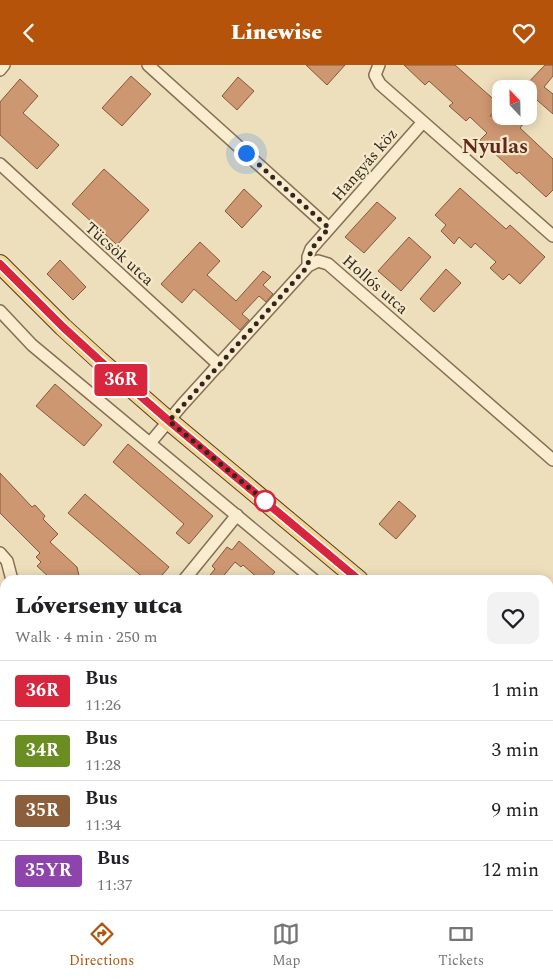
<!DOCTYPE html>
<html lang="en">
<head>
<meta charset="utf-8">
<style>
	body { margin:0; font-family:Spectral,serif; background:#f2f2f2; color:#202124; height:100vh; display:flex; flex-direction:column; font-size:19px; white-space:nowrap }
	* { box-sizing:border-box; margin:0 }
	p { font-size:16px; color:#757577 }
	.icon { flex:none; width:28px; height:28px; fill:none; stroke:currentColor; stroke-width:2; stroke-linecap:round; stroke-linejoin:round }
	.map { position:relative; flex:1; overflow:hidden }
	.panel { position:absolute; left:0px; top:510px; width:554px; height:335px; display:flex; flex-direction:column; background:#fff; border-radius:15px 15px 0 0; box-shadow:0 2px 12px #0003 }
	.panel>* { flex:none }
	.badge { padding:0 10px; border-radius:4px; font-size:18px; line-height:32px }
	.needle { width:32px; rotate:338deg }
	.fabs { position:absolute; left:492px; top:15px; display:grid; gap:10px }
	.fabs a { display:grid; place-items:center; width:45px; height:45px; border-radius:10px; background:#fff; box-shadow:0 2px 12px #0003; font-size:25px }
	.you { position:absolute; width:25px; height:25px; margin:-12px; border:4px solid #fff; border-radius:50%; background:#1a73e8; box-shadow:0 0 0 8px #1a73e833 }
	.map>.badge { position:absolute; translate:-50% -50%; box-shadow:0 0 0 2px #fff }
	.round { display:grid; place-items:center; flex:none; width:52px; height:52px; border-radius:10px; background:#f2f2f2 }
	.summary { display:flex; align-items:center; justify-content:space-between; height:85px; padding:0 15px }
	h1 { font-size:24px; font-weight:800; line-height:38px }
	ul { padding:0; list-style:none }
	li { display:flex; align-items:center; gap:15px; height:60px; padding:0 15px; border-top:1px solid #e0e0e0 }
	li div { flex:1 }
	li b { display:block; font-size:19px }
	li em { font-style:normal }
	li .badge { min-width:55px; font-weight:700; text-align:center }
	header { display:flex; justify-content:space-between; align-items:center; height:65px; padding:0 15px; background:#b45309; color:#fff; font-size:22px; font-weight:800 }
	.tabs { display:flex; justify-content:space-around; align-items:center; height:70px; border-top:1px solid #e0e0e0; background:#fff; font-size:14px; color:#757577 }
	.tabs a { display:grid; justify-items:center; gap:2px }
	.tabs .selected { color:#b45309 }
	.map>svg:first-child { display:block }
	.building { fill:#cd9771; stroke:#85583b }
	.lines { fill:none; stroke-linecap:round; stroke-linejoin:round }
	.minor-casing { stroke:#856f55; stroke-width:14 }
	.primary-casing { stroke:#533d2a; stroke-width:20 }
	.minor { stroke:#f9eccf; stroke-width:11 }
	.primary { stroke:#f3d591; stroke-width:18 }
	.line-casing { stroke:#fff; stroke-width:11 }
	.line { stroke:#d7263d; stroke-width:8 }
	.walk { stroke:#34271b; stroke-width:5; stroke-dasharray:0 9 }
	.stop-dot { fill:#fff; stroke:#d7263d; stroke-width:2.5 }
	.labels { text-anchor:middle; stroke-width:4.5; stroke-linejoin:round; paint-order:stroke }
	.street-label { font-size:16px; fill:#34271b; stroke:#f5e9cb }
	.district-label { font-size:21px; font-weight:bold; fill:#612819; stroke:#f5e9cb }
</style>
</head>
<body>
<header><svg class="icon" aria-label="back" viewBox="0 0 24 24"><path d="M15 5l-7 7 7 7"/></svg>Linewise<svg class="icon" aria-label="heart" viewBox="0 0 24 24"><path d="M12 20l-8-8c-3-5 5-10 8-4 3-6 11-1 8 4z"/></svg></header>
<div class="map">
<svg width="553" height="845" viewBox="0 0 553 845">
	<rect width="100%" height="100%" fill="#eedfbc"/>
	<path class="building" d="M306,0H345L327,20Z
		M404,0H455L500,40L490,51H517L524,58L520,63L553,94V125L546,132L519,107L517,109L480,75L487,68L470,52L466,56L449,41L453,38L429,16L425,20Z
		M545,0H553V11L544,22L553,29V49L529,28V24L523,23Z
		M131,11L151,29L122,61L102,43Z
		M238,12L254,26L237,45L222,31Z
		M20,14L38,31L23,48L59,80L37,104L0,70V37Z
		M104,104L149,145L117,180L72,139Z
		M460,123L506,164L510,160L545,192L520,219L509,209L503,215L490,203L496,197L475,178L471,183L459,172L454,179L441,166L446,160L435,150Z
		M244,124L262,141L242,163L225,146Z
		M377,137L396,153L364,188L345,172Z
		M409,172L431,192L401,226L378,206Z
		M200,177L220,196L207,210L236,236L263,206L271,212L263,220L273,229L266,237L259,231L242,249L249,255L240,265L194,224L182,238L161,219Z
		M60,195L86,222L73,235L47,209Z
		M446,204L461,218L434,247L420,234Z
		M55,319L102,360L84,381L36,341Z
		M128,379L213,451L189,479L176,468L184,459L113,397Z
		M0,408L32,442L35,440L45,451L43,454L58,469L50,477L77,502L80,515H52L37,501L41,497L36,492L40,488L0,448Z
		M85,429L169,502L158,515H146L68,448Z
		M399,436L416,451L396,474L379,459Z
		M239,476L275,507L268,515H260L243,500L241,502L235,497L220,515H206L215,504L212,501L227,482L232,485Z"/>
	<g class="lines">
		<g class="minor-casing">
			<path id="minor" d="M148,0L329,163
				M379,0L375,10L380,19L553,171
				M0,5L4,0
				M0,99L219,300
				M308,201V192L311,184L423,57
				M0,246L32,280L314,515
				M150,378L182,340L308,201L318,196L328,199L553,395
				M0,488L7,496L12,515
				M184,515L237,450
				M549,621L553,616
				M549,732L553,727
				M106,840L109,845
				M334,840L336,845
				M456,845L460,840"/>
		</g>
		<g class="primary-casing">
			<path id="primary" d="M0,199L63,262L99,295L169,356L359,515
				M549,675L553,678"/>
		</g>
		<use href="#minor" class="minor"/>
		<use href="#primary" class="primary"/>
	</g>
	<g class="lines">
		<g class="line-casing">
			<path id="line" d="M0,199L63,262L99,295L169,356L359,515"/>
		</g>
		<use href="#line" class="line"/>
		<path class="walk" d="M246,88L329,163C318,176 309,182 308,201L169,356L265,436"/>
	</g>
	<circle class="stop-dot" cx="265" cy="436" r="10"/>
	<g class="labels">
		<g class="street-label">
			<text transform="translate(364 99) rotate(-49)" y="6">Hangyás köz</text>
			<text transform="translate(120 188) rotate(42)" y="6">Tücsök utca</text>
			<text transform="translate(376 219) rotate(41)" y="6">Hollós utca</text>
		</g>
		<g class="district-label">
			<text x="495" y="88">Nyulas</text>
		</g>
	</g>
</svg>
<div class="fabs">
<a><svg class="needle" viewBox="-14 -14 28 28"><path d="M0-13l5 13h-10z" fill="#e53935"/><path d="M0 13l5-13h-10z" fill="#757577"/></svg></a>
</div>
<div class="you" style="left:246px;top:88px"></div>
<b class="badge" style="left:121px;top:315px;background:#d7263d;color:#fff">36R</b>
<section class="panel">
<div class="summary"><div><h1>Lóverseny utca</h1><p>Walk · 4 min · 250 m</p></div><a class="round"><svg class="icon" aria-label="heart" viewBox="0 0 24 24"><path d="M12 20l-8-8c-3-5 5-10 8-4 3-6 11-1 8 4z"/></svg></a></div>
<ul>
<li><span class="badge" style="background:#d7263d;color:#fff">36R</span><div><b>Bus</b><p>11:26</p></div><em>1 min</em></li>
<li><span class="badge" style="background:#6b8e23;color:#fff">34R</span><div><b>Bus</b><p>11:28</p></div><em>3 min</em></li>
<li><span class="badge" style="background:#8b5e3c;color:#fff">35R</span><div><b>Bus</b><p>11:34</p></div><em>9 min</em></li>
<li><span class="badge" style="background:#8e44ad;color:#fff">35YR</span><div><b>Bus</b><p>11:37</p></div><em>12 min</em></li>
</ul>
</section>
</div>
<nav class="tabs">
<a class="selected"><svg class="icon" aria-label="directions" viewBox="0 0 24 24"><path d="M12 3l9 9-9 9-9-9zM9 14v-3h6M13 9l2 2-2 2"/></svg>Directions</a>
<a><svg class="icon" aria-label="map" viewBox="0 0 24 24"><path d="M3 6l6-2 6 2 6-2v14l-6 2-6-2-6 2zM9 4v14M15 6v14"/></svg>Map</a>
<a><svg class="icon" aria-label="tickets" viewBox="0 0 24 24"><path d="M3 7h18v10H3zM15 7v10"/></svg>Tickets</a>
</nav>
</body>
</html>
